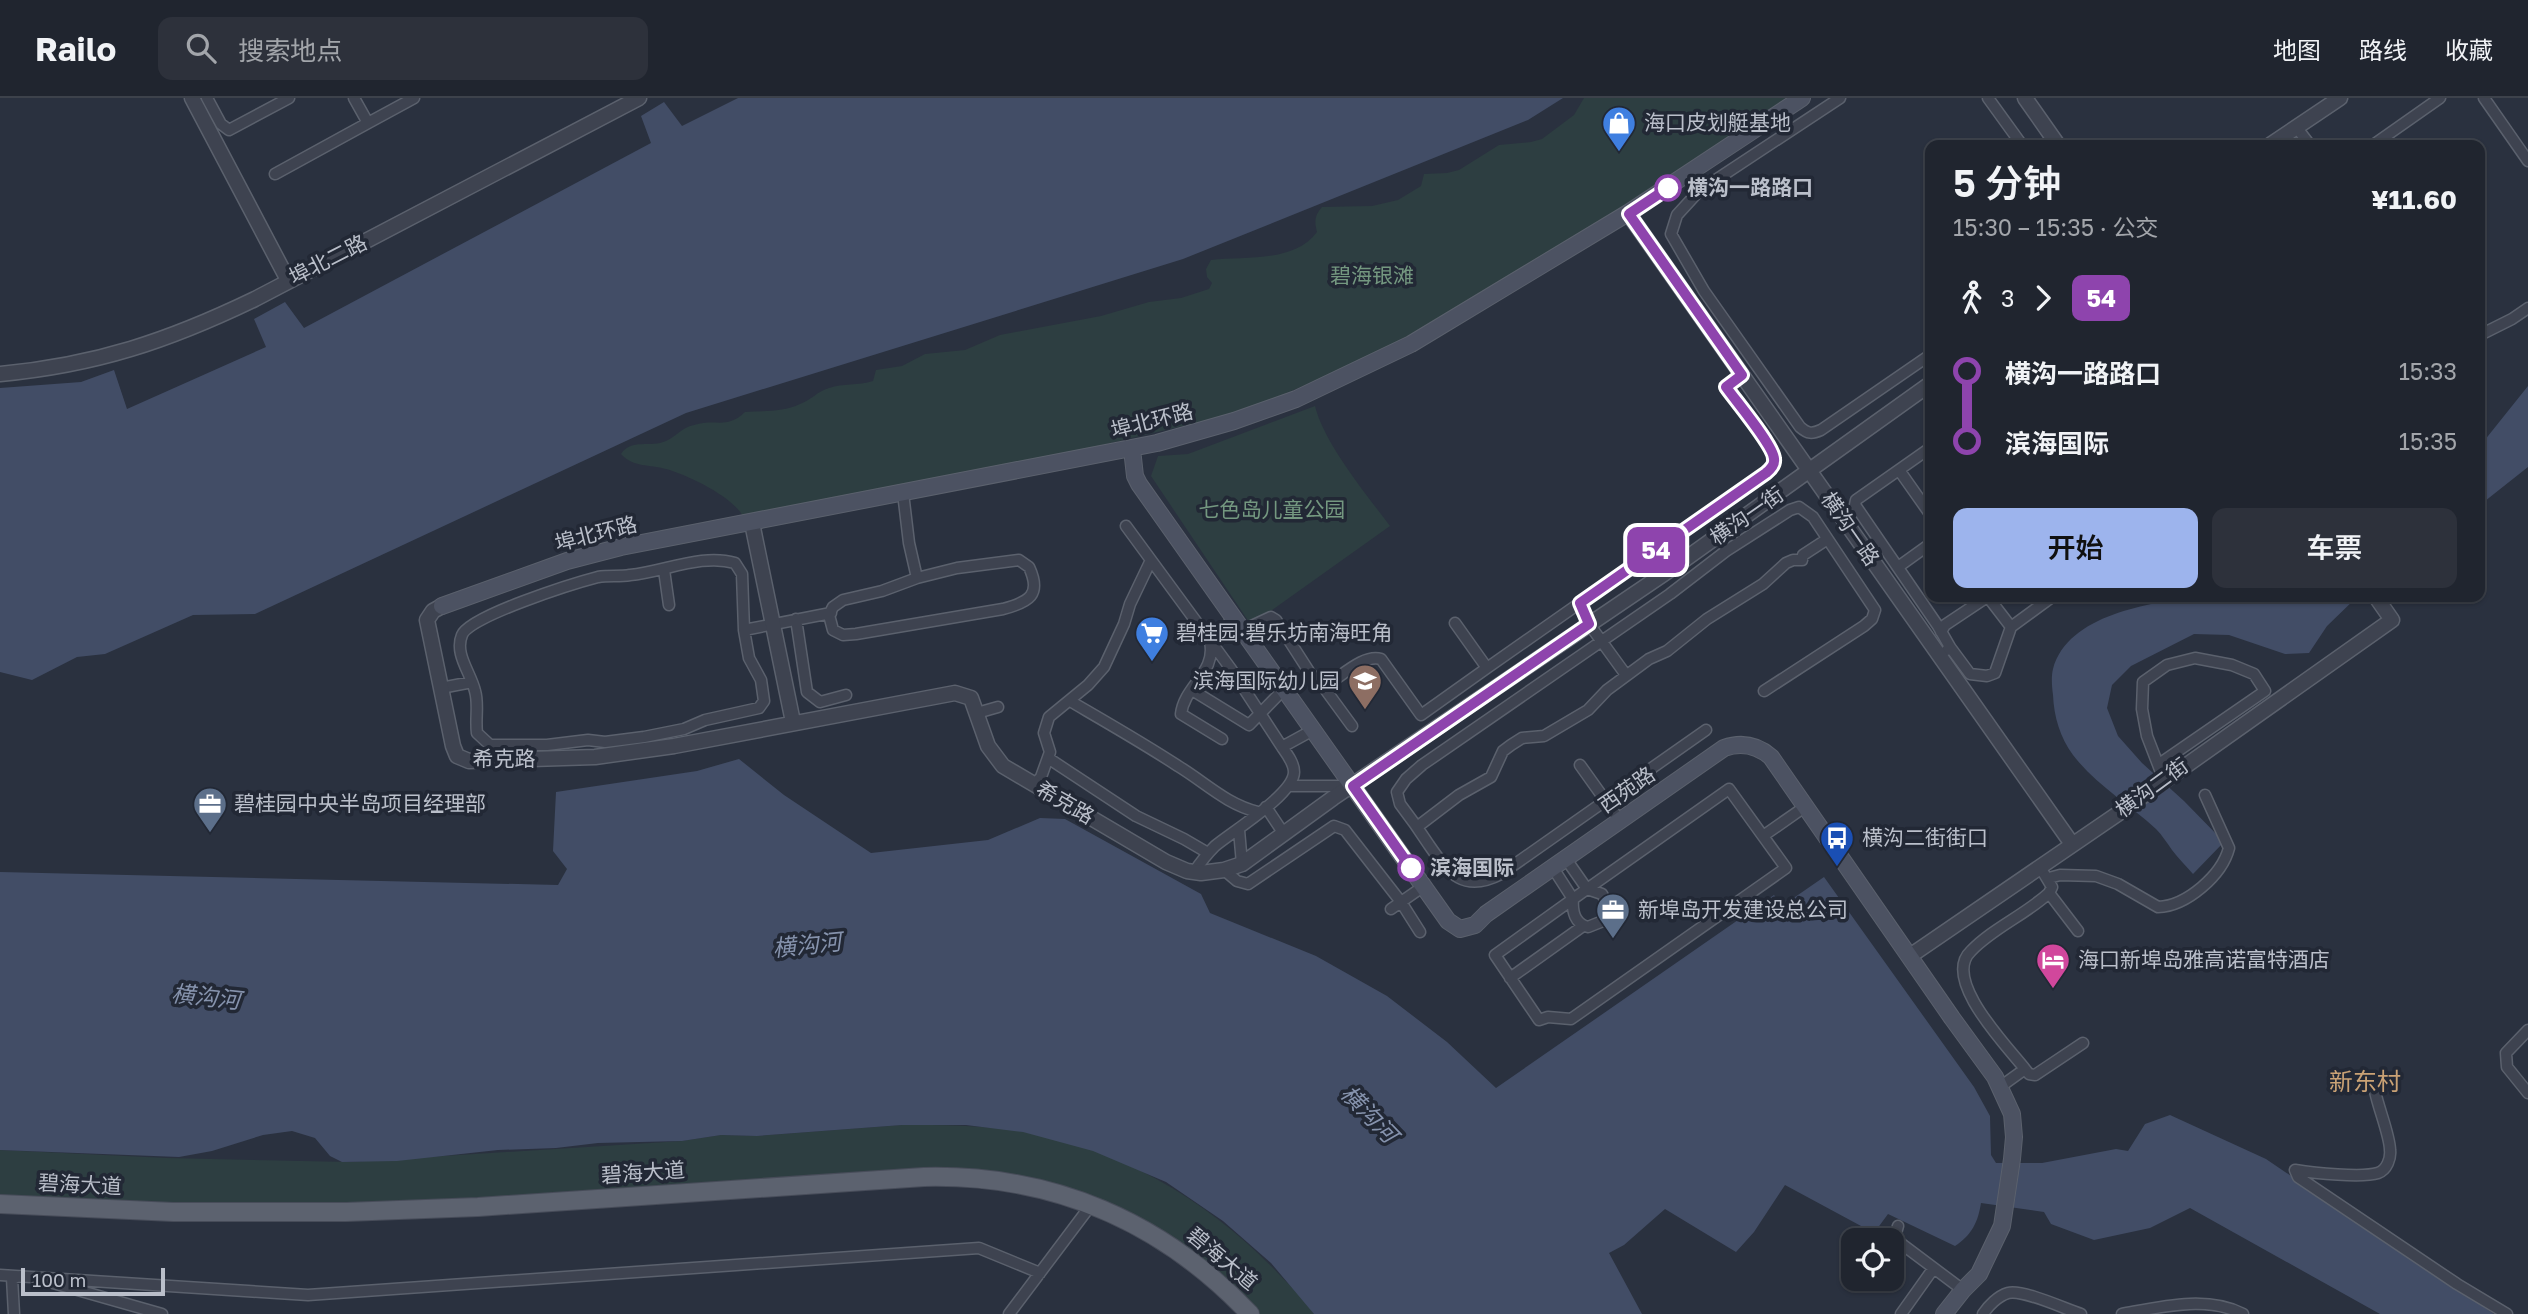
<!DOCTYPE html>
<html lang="zh">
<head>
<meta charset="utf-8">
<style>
	body { margin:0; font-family:"Golos Text","Noto Sans SC",sans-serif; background:#2d313b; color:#f1f3f6; height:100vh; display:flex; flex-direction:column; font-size:26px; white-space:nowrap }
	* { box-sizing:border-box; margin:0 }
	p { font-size:23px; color:#a2a5aa }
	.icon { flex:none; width:38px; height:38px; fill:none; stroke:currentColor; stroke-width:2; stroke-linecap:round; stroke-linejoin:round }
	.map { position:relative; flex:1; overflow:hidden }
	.sheet { position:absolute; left:1925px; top:42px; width:560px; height:462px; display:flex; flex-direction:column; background:#20252f; border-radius:14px; box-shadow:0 2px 5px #0004,0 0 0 2px #3d424b }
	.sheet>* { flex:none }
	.badge { padding:0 14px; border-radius:10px; font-size:24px; line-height:46px }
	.tools { position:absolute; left:1841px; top:1130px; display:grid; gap:14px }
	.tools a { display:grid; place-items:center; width:63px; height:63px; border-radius:14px; background:#20252f; box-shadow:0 2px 5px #0004,0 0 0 2px #3d424b; font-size:35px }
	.scale { position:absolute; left:21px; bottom:18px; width:144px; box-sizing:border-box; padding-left:7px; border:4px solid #babfca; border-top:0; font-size:19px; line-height:24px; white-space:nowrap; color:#babfca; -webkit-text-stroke:5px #222835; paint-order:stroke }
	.map>.badge { position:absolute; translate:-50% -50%; box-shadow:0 0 0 4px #fff }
	.legs { display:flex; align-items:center; gap:10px; height:77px; padding:0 28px; font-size:23px }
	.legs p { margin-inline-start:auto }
	.summary { display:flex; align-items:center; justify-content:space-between; height:119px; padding:0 28px }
	h1 { font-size:38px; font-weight:600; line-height:52px }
	.cta { display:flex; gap:14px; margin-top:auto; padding:14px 28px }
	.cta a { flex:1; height:80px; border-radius:14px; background:#9db4ed; color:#111; font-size:28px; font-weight:600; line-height:80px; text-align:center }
	.cta a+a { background:#2d313b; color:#f1f3f6 }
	ul { padding:0 28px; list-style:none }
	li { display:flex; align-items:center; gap:24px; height:70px; font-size:26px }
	li i { display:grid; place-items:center; width:10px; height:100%; margin:0 9px; background:currentColor }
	li i::after { content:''; width:18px; height:18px; margin:-9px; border:5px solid; border-radius:50%; background:#20252f }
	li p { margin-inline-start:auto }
	li:first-child i { background:linear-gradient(#0000 50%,currentColor 0) }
	li:last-child i { background:linear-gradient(currentColor 50%,#0000 0) }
	header { display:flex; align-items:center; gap:42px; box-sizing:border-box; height:98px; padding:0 35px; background:#20252f; border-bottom:2px solid #3d424b }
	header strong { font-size:33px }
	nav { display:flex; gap:38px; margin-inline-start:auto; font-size:24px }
	.search { width:490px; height:63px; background:#2d313b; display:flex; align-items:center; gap:18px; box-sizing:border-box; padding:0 24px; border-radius:14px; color:#a2a5aa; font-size:26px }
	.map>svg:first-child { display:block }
	.green { fill:#2d3e41 }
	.water { fill:#424d66 }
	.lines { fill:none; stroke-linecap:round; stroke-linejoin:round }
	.minor-casing { stroke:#5b616d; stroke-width:13 }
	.tertiary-casing { stroke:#5b616d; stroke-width:17 }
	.secondary-casing { stroke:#5b616d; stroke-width:18 }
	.primary-casing { stroke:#474c59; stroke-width:20 }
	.minor { stroke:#3e4350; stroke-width:10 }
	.tertiary { stroke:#3e4350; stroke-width:14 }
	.secondary { stroke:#4c5262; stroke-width:16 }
	.primary { stroke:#5c626f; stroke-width:18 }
	.line-1-casing { stroke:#fff; stroke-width:16 }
	.line-1 { stroke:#8e44ad; stroke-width:10 }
	.stop-1-dot { fill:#fff; stroke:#8e44ad; stroke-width:3.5 }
	.labels { text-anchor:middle; stroke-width:7; stroke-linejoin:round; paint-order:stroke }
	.poi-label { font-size:21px; fill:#babfca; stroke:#222835; text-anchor:start }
	.stop-label { font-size:21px; font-weight:bold; fill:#babfca; stroke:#222835; text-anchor:start }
	.street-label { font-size:21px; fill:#babfca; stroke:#222835 }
	.park-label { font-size:21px; fill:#749880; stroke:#222835 }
	.water-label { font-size:23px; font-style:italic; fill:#8693ad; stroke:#222835 }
	.quarter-label { font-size:24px; fill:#caa275; stroke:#222835 }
</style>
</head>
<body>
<header>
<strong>Railo</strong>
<div class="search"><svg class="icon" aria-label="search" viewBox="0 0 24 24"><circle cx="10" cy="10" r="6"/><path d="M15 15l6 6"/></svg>搜索地点</div>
<nav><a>地图</a><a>路线</a><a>收藏</a></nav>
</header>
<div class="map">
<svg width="2528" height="1216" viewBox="0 0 2528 1216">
	<rect width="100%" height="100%" fill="#2a313f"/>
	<path class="green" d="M1584,0H1786L1593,128L1449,214L1390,248L1324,279L1265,304L1212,321L1077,353L744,420C734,399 688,377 666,371C649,366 634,370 621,356C631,340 651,350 666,343C677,338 681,330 694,327C717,320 726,332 745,314C764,313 783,314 800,306C811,302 818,293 829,290C843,285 858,288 873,283L876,272L902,268L925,256L965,252L1000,237L1101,218L1149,204L1181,200L1209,191L1212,185L1207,179L1206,171L1211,162C1245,158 1294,165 1317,134C1314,123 1315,117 1322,109L1372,108L1398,102L1421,88L1424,76L1447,75L1459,72L1499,47L1531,44L1542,41L1574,17Z
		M1315,308C1324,345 1366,396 1390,428L1251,527L1151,378L1158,358L1188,356Z
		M902,1027C942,1027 981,1027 1020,1033C1118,1049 1207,1102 1275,1172C1288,1186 1303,1199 1314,1216H1248L1111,1114L939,1079L239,1115L0,1102V1052L167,1060L349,1064L682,1043L721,1037L757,1038Z"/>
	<path class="water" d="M738,0H1563L1528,22L1183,161L686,315L255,516L193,517L105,556L77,559L32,582L0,574V290L81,284L114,272L127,311L266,249L254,221L285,204L304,230L651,45L641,18L664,4L682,28Z
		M2528,288V369L2480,407V348Z
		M2197,499H2357L2327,528L2309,555L2285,556L2229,537L2194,536L2131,568L2112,587L2107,610L2118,638L2142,665L2184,703L2224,744L2193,776C2186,768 2178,760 2172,752C2167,745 2162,737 2156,731C2129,706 2095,686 2073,657C2060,639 2054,619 2053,597C2052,589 2051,579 2053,571C2068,516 2150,505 2197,499Z
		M739,661L784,697L871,755L988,742L1040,720L1065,721L1201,796L1210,815L1316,858L1387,898L1447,944L1496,990L1774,797L1782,808L1824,779L1974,989L1990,1018L1991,1057L1996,1065H2042L2116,1051L2128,1053L2145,1026L2170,1017L2266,1061L2494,1216H2380L2190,1110L2150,1130L2094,1142L2051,1126L2044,1114L1981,1105C1978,1124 1972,1137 1955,1148L1888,1116L1874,1135L1785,1087L1754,1134L1736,1154L1665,1111L1624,1147L1609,1155L1642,1216H1314L1271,1165L1223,1123L1166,1084L1093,1053L1023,1034L966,1027H902L757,1038L721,1037L682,1043L598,1045L556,1050L498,1052L397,1063L342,1064L330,1058L315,1040L292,1033L263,1037L212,1053L179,1059L0,1052V774L558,787L567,771L553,753L556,694L697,673Z"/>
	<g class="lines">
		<g class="minor-casing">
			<path id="minor" d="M207,0L221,26L229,32L289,0
				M354,0L368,25L414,0
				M1840,0L1699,93L1677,117L1671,136L1704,193L1800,329C1808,336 1812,336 1821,332L1930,257
				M1988,0L2022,47
				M2484,0L2528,63
				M2297,30L2310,47
				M2373,47L2440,0
				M275,76L368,25
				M2480,237L2512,221L2528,210
				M1930,350L1856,402L1855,407L1938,528L1950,549
				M1899,372L1930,416
				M903,395L909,445L917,480L957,470L1019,462L1029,469C1042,497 1029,504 1003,511L856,536L843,537L833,532L829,517L833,509L843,502L882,493L917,480
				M1126,428L1231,571L1282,649L1313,632
				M1898,469L1930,446
				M664,472L669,507
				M1988,499L2011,529
				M1580,505L1589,526L1626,577
				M796,521L807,594L820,604L846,597
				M744,532L749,560L761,582L764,603L759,610L705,622L684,631L644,639L605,644L588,642L547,647H490L477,635C475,621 479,606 475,593C471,575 454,556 462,537C469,518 575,485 598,479C609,477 619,479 630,477C664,474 702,455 735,465L742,476L744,532L831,515
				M1243,532L1271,519L1276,522L1310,575L1322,587L1328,586C1343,577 1364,556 1381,561L1421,617L1487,570L1455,525
				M1941,534L1945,527L1987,499
				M1947,552L1950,549L1970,576L1987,578L1995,575L2011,529L2052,499
				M1487,570L1771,371L1774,360L1769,348L1726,289L1743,277
				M1322,587L1352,628
				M441,590L472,584
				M1192,592L1249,627L1284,591
				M1070,603C1106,624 1143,645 1178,668C1206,685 1226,706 1258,714
				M977,615L998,609
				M1706,632L1501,776C1464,795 1449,776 1429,747C1420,733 1410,719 1400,706L1397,694L1406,681L1422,667L1670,496L1726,453L1790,412L1799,409L1813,419L1875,512L1872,521L1864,528L1764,593
				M1222,641L1181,616C1184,588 1217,574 1210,544L1219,533L1235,521
				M1048,660L1136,718L1184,741L1208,755
				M2159,666L2265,593L2254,576L2232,567L2195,560L2167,567L2143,584L2142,611L2147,638L2164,682
				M1580,667L1620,723
				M1034,687L1041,679L1050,654L1044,635L1049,619L1088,587L1104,569L1124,526L1130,506L1151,462
				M1291,688H1351
				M1266,709L1284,736
				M1417,729L1459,697L1491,679L1503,653L1511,647L1522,640L1544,638L1588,612L1607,592L1649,561L1667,553L1707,521L1763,486L1786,465L1793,462H1802L1803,457L1826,442
				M1239,732L1242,766
				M1763,738L1806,708
				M1553,770L1573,801L1495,857L1539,922L1548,919L1571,921L1786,770L1729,691L1587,791L1566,761
				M1224,772L1237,783L1248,786L1334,728L1345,732L1401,804L1424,788
				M1194,774C1200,765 1207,756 1215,748C1233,733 1294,696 1294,674C1294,665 1287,656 1282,649
				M2049,780L2060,777L2096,778L2118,786L2158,809C2187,808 2222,777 2229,750L2205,697
				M1587,791L1602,796L1611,813L1603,823L1588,829C1575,826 1572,813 1573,801Z
				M2049,795L2078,833
				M1391,811L1401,804L1420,834
				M1510,880L1583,828
				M2528,932L2506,955L2507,969L2528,995
				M2025,971L2029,976L2035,977L2083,945
				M2000,989L2025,971C2007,948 1941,881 1971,853C1993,830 2025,817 2049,795L2052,789L2040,769
				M2375,993C2378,1009 2390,1038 2390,1052C2391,1060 2387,1072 2378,1075C2362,1080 2314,1075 2295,1072L2298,1079L2457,1186L2507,1216
				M1898,1128L1896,1135L1899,1144L1963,1192
				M0,1177L308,1197L979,1150L1040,1175
				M53,1185L162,1216
				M14,1216L12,1180L21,1178
				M1009,1216L1088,1111
				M1901,1216L1933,1171
				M1983,1216C1988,1208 1998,1198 2008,1195C2023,1191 2065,1211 2081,1216
				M2122,1216C2160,1209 2207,1197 2243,1216"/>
		</g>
		<g class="tertiary-casing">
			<path id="tertiary" d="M192,0L288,182
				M2025,0L2058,47
				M2270,47L2340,0
				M1628,115L2072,746
				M0,276C96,267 168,243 255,201L639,0
				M752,425L793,624
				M442,508L433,513L427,522L453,648L457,658L469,663L595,659L674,648L955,595L971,600L988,648L1003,668L1166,764L1187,773L1201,775L1224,772L1242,766L1333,700L1677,467L1930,286
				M1910,858L2119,715L2392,522L2376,499"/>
		</g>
		<g class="secondary-casing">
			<path id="secondary" d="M1132,351L1135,378L1139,386L1448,823L1460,831L1475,827L1486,816L1724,650C1741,644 1757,647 1771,659L1952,920L1995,979L2012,1016L2014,1039L2012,1061L2002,1128L1979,1176L1963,1192L1944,1216
				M442,508L567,463L621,449L1157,345L1234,323L1296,301L1411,246L1628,115L1802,0"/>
		</g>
		<g class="primary-casing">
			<path id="primary" d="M0,1106L173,1114H346L478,1109L924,1079C1052,1076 1162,1123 1250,1216"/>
		</g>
		<use href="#minor" class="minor"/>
		<use href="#tertiary" class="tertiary"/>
		<use href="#secondary" class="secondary"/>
		<use href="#primary" class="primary"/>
	</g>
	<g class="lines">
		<g class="line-1-casing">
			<path id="line-1" d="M1411,770L1353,688L1589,526L1580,505L1766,375C1771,371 1775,367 1774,361C1774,348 1735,302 1726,289L1742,277L1629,116L1668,90"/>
		</g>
		<use href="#line-1" class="line-1"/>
	</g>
	<defs>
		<g id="shop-pin" transform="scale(1.75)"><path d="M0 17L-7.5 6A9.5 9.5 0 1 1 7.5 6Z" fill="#3f7fe0" stroke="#222835"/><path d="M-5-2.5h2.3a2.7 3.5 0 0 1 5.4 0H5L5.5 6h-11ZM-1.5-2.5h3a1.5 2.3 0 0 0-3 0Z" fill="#fff"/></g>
		<g id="supermarket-pin" transform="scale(1.75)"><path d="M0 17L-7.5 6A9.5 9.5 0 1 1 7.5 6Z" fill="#3f7fe0" stroke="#222835"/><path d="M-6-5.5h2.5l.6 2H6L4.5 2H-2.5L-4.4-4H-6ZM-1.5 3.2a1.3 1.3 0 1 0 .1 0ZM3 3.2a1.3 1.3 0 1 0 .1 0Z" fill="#fff"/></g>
		<g id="school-pin" transform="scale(1.75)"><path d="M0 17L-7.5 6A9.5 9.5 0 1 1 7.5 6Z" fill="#8d6e63" stroke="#222835"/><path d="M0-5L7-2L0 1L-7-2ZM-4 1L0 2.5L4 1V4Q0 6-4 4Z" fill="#fff"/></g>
		<g id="office-pin" transform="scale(1.75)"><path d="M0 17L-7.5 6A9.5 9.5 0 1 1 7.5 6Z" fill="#5c6f8a" stroke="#222835"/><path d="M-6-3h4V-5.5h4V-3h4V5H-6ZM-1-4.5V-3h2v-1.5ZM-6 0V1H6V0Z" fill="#fff"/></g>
		<g id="bus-pin" transform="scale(1.75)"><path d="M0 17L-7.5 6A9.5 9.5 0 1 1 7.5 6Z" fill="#1a4fb4" stroke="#222835"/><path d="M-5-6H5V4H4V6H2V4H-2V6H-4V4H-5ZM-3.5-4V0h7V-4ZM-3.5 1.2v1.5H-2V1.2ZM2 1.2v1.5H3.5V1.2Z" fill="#fff"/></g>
		<g id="hotel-pin" transform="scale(1.75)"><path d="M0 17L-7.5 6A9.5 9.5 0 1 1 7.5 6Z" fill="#d1479c" stroke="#222835"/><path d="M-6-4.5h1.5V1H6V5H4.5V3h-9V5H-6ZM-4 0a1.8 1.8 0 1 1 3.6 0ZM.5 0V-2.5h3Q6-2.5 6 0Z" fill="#fff"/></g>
	</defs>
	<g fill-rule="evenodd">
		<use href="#shop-pin" x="1619" y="25"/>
		<use href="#supermarket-pin" x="1152" y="535"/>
		<use href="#school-pin" x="1365" y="583"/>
		<use href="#office-pin" x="210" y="706"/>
		<use href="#bus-pin" x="1837" y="740"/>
		<use href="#office-pin" x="1613" y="812"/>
		<use href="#hotel-pin" x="2053" y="862"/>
	</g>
	<g class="stop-1-dot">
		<circle cx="1668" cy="90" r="12"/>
		<circle cx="1411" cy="770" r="12"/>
	</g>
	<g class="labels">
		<g class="poi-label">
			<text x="1644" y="32">海口皮划艇基地</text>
			<text x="1176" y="542">碧桂园·碧乐坊南海旺角</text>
			<text x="1340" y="590" text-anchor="end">滨海国际幼儿园</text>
			<text x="234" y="713">碧桂园中央半岛项目经理部</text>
			<text x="1862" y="747">横沟二街街口</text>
			<text x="1638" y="819">新埠岛开发建设总公司</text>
			<text x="2078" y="869">海口新埠岛雅高诺富特酒店</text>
		</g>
		<g class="stop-label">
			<text x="1687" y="97">横沟一路路口</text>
			<text x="1430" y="777">滨海国际</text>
		</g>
		<g class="street-label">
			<text transform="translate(328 162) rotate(-27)" y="7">埠北二路</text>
			<text transform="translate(1152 323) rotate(-14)" y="7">埠北环路</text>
			<text transform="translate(1747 418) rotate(-35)" y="7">横沟一街</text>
			<text transform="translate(1850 431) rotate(55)" y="7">横沟一路</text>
			<text transform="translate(596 436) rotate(-14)" y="7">埠北环路</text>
			<text x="504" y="668">希克路</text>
			<text transform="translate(2152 690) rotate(-36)" y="7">横沟二街</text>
			<text transform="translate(1627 692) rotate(-35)" y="7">西苑路</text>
			<text transform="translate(1065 705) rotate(30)" y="7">希克路</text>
			<text transform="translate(643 1075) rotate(-4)" y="7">碧海大道</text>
			<text transform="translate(80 1087) rotate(3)" y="7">碧海大道</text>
			<text transform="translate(1222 1161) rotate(40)" y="7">碧海大道</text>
		</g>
		<g class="park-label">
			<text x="1372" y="185">碧海银滩</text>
			<text x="1272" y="419">七色岛儿童公园</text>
		</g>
		<g class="water-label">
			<text transform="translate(807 847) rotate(-6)" y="8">横沟河</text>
			<text transform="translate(206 899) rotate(6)" y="8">横沟河</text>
			<text transform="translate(1369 1016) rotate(46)" y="8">横沟河</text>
		</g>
		<g class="quarter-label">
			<text x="2365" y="992">新东村</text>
		</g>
	</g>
</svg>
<div class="tools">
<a><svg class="icon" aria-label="locate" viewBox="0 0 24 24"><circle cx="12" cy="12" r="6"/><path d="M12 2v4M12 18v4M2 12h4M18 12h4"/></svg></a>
</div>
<div class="scale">100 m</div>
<b class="badge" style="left:1656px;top:452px;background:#8e44ad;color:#fff">54</b>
<section class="sheet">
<div class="summary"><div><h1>5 分钟</h1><p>15:30 – 15:35 · 公交</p></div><b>¥11.60</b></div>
<div class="legs"><svg class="icon" aria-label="walk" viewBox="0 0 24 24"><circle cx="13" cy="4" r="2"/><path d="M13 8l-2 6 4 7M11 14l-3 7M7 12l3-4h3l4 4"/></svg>3<svg class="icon" aria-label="forward" viewBox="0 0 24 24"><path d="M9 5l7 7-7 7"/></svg><b class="badge" style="background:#8e44ad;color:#fff">54</b></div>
<ul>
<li><i style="color:#8e44ad"></i><b>横沟一路路口</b><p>15:33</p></li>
<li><i style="color:#8e44ad"></i><b>滨海国际</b><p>15:35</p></li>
</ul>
<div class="cta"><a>开始</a><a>车票</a></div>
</section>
</div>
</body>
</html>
